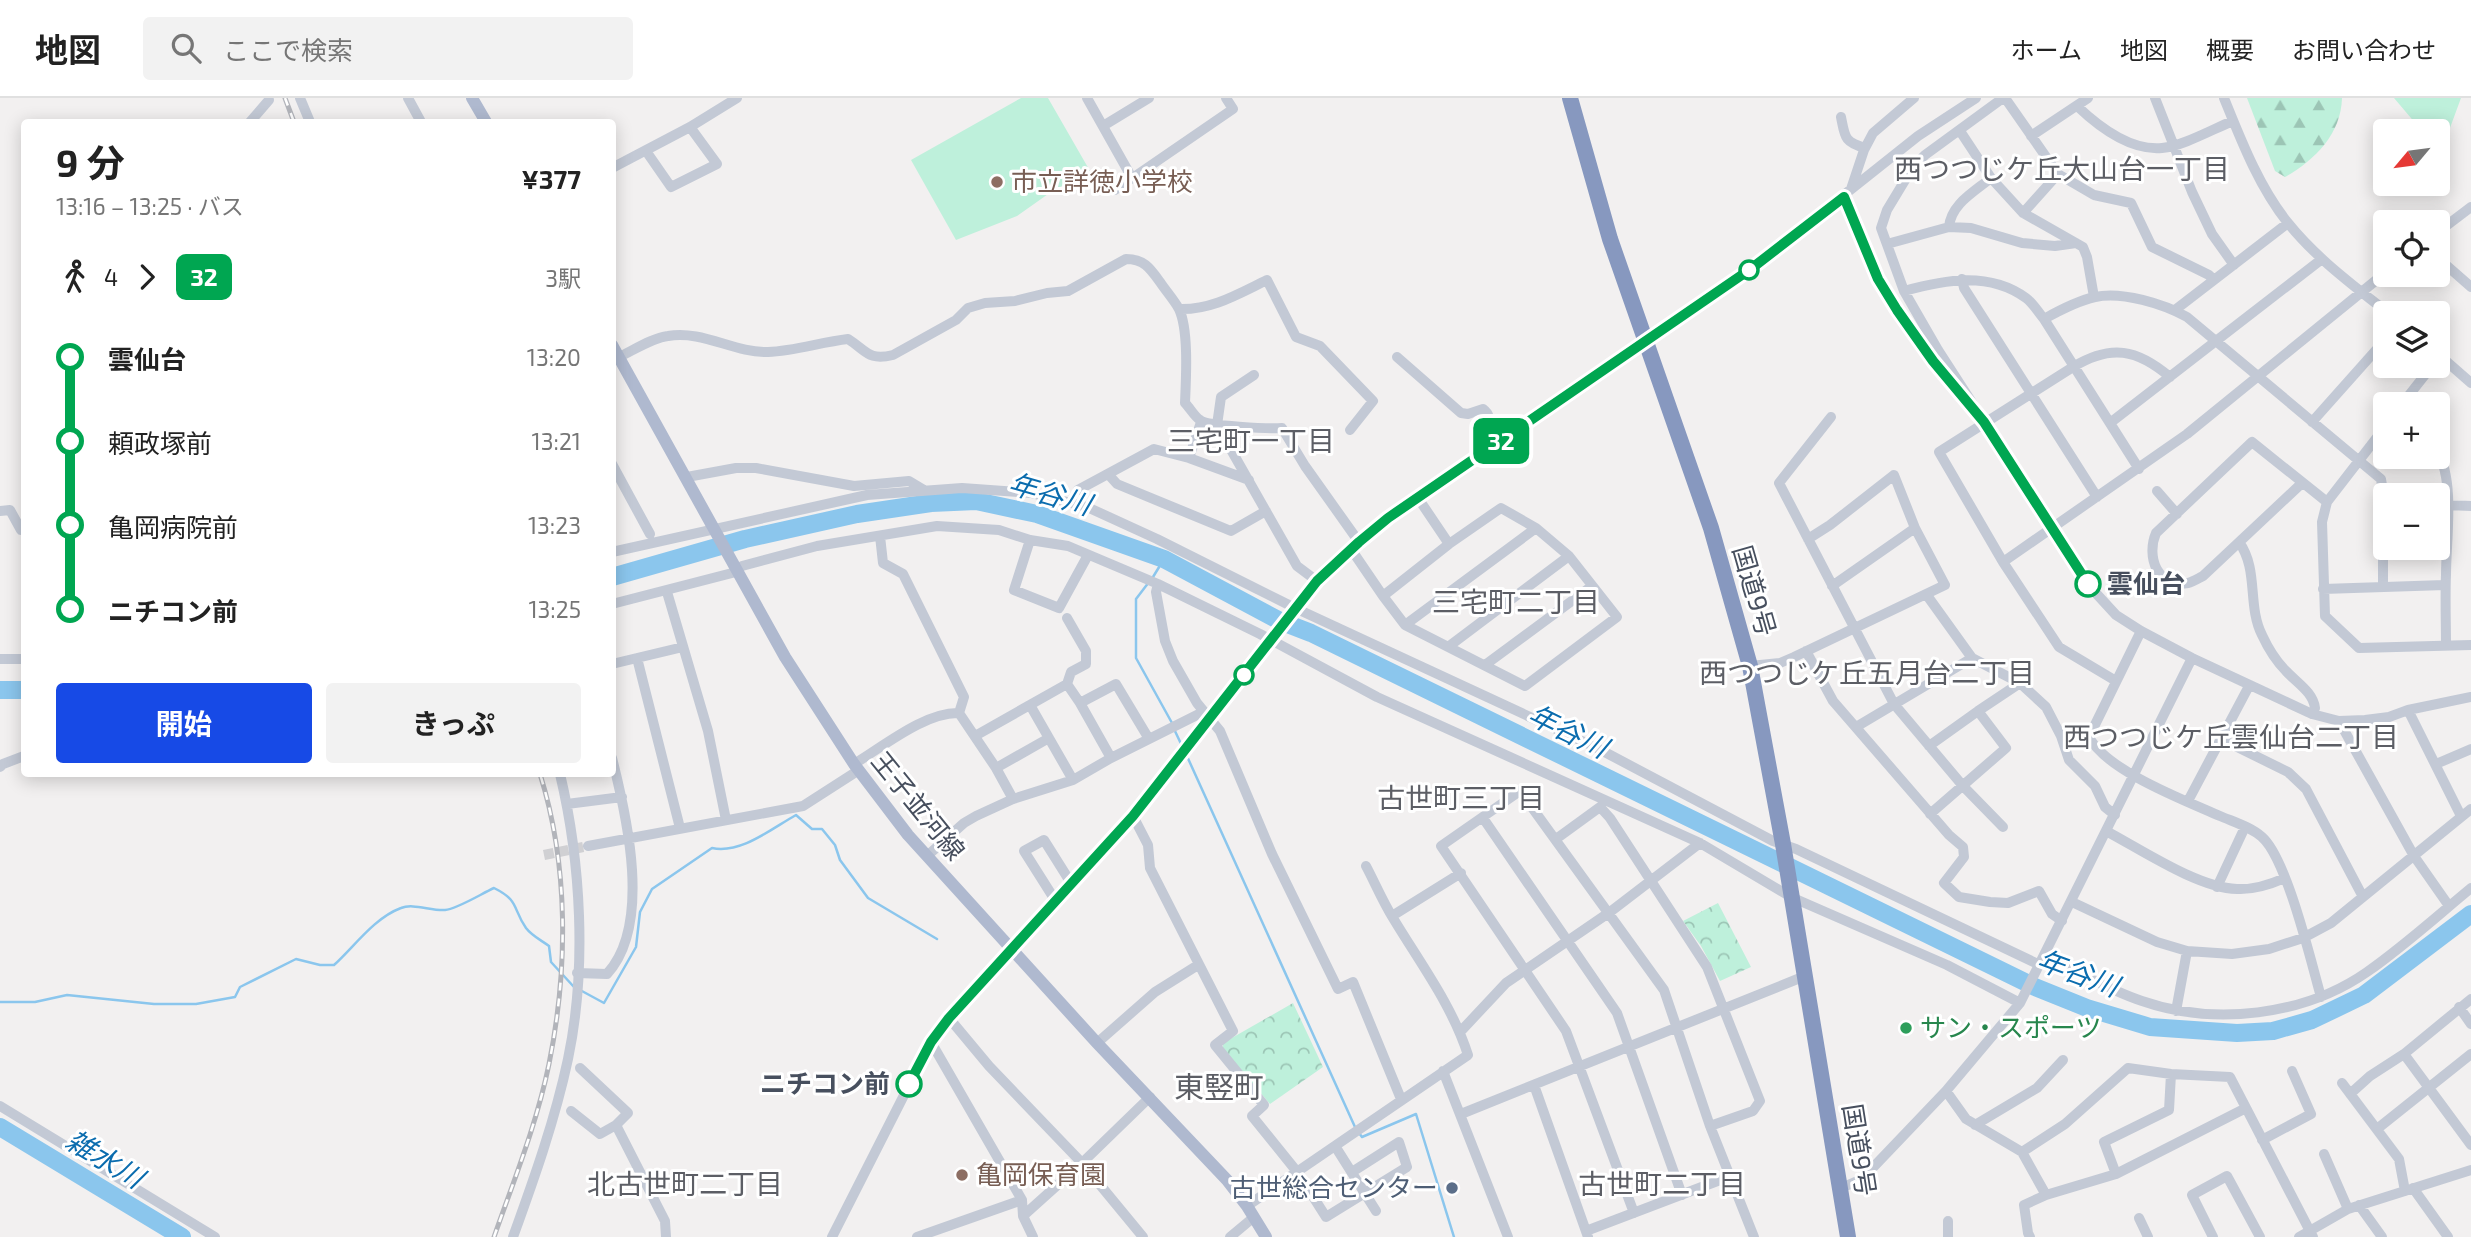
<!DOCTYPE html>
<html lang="ja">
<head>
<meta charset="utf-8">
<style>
	body { margin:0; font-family:"Exo 2","Noto Sans JP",sans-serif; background:#f2f2f2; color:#222; height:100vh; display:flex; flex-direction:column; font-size:26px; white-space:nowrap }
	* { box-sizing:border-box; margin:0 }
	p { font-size:23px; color:#767676 }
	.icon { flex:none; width:38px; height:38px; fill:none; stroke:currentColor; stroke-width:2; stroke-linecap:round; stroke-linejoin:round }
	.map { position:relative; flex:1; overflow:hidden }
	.sheet { position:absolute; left:21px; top:21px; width:595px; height:658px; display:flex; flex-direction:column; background:#fff; border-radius:7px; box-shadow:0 4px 18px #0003 }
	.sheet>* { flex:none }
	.badge { padding:0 14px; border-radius:10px; font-size:24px; line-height:46px }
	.needle { width:46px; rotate:241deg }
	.controls { position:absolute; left:2373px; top:21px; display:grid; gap:14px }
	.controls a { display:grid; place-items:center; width:77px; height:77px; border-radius:7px; background:#fff; box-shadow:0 4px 18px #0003; font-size:35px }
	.map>.badge { position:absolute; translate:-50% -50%; box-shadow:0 0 0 4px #fff }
	.legs { display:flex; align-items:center; gap:10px; height:77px; padding:0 35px; font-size:23px }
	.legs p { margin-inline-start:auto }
	.head { display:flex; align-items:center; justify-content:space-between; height:119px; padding:0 35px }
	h1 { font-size:38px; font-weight:700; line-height:52px }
	.button { display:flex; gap:14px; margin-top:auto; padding:14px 35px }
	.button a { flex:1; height:80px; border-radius:7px; background:#174ae6; color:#fff; font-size:28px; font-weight:700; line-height:80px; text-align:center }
	.button a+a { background:#f2f2f2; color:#222 }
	ul { padding:0 35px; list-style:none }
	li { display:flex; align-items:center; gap:24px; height:84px; font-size:26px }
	li i { display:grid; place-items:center; width:10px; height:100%; margin:0 9px; background:currentColor }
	li i::after { content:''; width:18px; height:18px; margin:-9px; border:5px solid; border-radius:50%; background:#fff }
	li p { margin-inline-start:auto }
	li:first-child i { background:linear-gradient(#0000 50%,currentColor 0) }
	li:last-child i { background:linear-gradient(currentColor 50%,#0000 0) }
	header { display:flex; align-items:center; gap:42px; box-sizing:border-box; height:98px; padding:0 35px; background:#fff; border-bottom:2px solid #e0e0e0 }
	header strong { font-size:33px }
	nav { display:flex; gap:38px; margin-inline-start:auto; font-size:24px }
	.search { width:490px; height:63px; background:#f2f2f2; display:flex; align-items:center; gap:18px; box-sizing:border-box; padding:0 24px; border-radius:7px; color:#767676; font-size:26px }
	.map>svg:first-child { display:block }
	.forest { fill:url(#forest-firs) }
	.park { fill:url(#park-crowns) }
	.garden { fill:#bef0db }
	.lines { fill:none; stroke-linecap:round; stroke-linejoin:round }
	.stream { stroke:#8bc6ed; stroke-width:2.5 }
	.river { stroke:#8bc6ed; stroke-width:18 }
	.minor-tunnel { stroke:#d0d0d3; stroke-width:10; stroke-dasharray:10 5; stroke-linecap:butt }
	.minor { stroke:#c3c9d5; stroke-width:10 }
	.major { stroke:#afb9cf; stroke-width:12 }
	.highway { stroke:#8798bf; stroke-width:16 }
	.rail-casing { stroke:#b2b4ba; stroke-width:5 }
	.rail { stroke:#fff; stroke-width:2.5; stroke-dasharray:8; stroke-linecap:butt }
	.line-1-casing { stroke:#fff; stroke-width:16 }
	.line-1 { stroke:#00a651; stroke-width:10 }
	.education-dot { fill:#8d6e63; stroke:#fff; stroke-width:2.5 }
	.stop-1-dot { fill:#fff; stroke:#00a651; stroke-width:3.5 }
	.leisure-dot { fill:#2e9e5b; stroke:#fff; stroke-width:2.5 }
	.service-dot { fill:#5c6f8a; stroke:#fff; stroke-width:2.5 }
	.labels { text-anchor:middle; stroke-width:6; stroke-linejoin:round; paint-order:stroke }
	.education-label { font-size:26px; fill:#785e54; stroke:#fff; text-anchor:start }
	.stop-label { font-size:26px; font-weight:bold; fill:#474f5e; stroke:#fff; text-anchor:start }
	.street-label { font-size:26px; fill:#474f5e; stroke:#fff }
	.leisure-label { font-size:26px; fill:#27864d; stroke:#fff; text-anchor:start }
	.service-label { font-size:26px; fill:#4e5e75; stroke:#fff; text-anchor:end }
	.neighbourhood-label { font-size:28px; fill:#5c5e65; stroke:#fff }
	.water-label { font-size:28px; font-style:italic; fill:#0a6cae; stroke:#fff }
	.quarter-label { font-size:30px; fill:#5c5e65; stroke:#fff }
</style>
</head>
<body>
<header>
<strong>地図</strong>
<div class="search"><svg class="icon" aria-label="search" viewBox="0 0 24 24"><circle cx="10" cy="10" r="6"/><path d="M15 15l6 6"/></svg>ここで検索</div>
<nav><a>ホーム</a><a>地図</a><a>概要</a><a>お問い合わせ</a></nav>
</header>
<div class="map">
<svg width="2471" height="1139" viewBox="0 0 2471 1139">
	<defs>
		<pattern id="forest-firs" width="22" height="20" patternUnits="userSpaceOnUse" patternTransform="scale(1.75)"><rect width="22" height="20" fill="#bef0db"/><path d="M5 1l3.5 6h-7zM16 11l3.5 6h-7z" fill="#9cc5b5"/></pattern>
		<pattern id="park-crowns" width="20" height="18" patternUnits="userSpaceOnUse" patternTransform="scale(1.75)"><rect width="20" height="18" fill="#bef0db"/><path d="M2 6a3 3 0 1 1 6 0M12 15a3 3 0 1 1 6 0" fill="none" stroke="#9cc5b5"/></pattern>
	</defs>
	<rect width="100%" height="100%" fill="#f2f0f0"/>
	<path class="forest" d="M2247,0H2342C2341,36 2315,62 2285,79L2275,73Z"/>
	<path class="park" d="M1718,805L1751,869L1720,883L1701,848L1683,823Z
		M1293,905L1323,969L1270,1006L1223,951V945Z"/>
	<path class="garden" d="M1021,0H1048L1090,73L1051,94L1017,118L956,142L911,62Z
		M2394,0H2461L2440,57L2438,33H2422Z"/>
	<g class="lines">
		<path class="stream" d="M1153,479L1164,461
			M1149,484L1136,501V560L1172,625
			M1174,631L1183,650
			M1186,656L1355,1029
			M580,892L604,905L636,849L640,814L652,791L712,750C741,756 771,731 796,717L812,731H822L835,747L840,762L868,800L937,841
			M0,904H35L67,897L154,906H196L235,899L240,889L296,861L320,867H334C354,849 374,820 401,810C413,805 431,813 445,812C457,811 481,796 494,790C520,803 512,810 526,830C532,838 541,842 549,848L551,864L574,889
			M1359,1035L1362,1039L1416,1016L1454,1139"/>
		<path class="river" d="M612,479L745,441L857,416L931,405L976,403L1037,416L1164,461L1280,523L1311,535L2035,889L2087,910L2150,929L2237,935L2273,933L2312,922L2364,897L2471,816
			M0,592H24
			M0,1029L182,1139"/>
		<path class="minor-tunnel" d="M544,757L588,748"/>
		<path class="minor" d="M300,0L310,24
			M408,0L421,24
			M1087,0L1132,80
			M2003,0L1925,57L1913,69L1887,112L1881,130L1904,193L1938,252L2093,492L2116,517L2141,533L2192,560L2312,616L2339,623L2365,622L2389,619L2408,612L2471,599
			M2005,0L2058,76L2094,97L2131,105L2152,149L2209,177L2214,182
			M2155,0L2192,94L2212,136L2234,167
			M2224,0C2241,42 2259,89 2288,125C2316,160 2353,187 2388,215
			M2077,8C2099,29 2130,53 2162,50C2183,48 2213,31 2233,23
			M1841,19C1845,39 1844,44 1865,50
			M250,24L269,2
			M1103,28L1149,0
			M1960,33L1991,80L2023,115L2083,149L2087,159L2094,199
			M2031,38L2088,0
			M646,53L671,89L717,66L690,29
			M612,70L690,29L737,0
			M1851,91L1864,52L1873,35L1914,0
			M1115,92L1233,11L1226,0
			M1844,99L1878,181L1897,212L1958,293
			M2023,115L2058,76
			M1949,129C1951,106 1974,94 1991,80
			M2438,134L2471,109
			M1887,146L1949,129L1971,130L2022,145L2055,148L2076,145
			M2438,160L2471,189
			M1962,181L1964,190L2097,399
			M1904,193C1944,182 1989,173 2026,200C2033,205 2038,214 2044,221L2139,371
			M1179,211C1212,212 1238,196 1267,182L1296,239L1320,248L1373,303L1350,332
			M2175,212L2288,125
			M2044,221C2060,212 2077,203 2095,199C2122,193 2164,206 2187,219L2381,381L2383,394V488
			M2438,256L2471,285
			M619,259C634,252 652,240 668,238C703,232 734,255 768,254C795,253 821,244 848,241C867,253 868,263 893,257L956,222L968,210L985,205L1015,203L1047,195L1068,193L1126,161C1144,161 1150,170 1160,184C1166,193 1174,202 1179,211C1189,232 1186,281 1185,305C1190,310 1194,318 1200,322C1207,328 1270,331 1282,330L1305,368L1359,444
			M1397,259L1461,315L1468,316L1483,311C1493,319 1487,322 1486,333C1485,339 1488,345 1490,351
			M1254,277L1221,299L1217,327L1297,468L1317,483
			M2402,306L2432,268
			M1831,319L1779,385L1894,606L1963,688L2003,729
			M2312,324L2385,242
			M2110,325L2322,161
			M2385,329L2327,404L2322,424L2325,518L2359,550L2471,547
			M2438,354C2455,385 2446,442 2446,477C2445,500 2446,524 2446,547
			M1189,360L1201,324
			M612,366L650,436
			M1108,376L1117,386L1231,433L1266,413
			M687,379L736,370H756L854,388L909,383L924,392
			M2302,385L2203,478C2199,480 2193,484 2188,485C2157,491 2146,458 2156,435L2252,344L2327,404
			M1078,392L1154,351L1189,360L1249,382
			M2157,393L2177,416
			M1418,400L1449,446
			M2447,407L2471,408
			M1501,410L1536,430L1569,458L1617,519L1525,588L1405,527L1383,498L1449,446Z
			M0,413L10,412L21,432H24
			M880,438L883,465L903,476L964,599L959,615L996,670L1013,701
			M1030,442L1014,492L1059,510L1088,457
			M2239,444C2259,472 2247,507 2262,537C2268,550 2276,563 2286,573C2297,585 2313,594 2315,610L2312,616
			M1351,451L1383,498
			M612,454L867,397L962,390L1031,395L1087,409L1157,441L1295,510L1597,650L1773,743L1796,751L2040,867
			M2003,464L2187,336L2385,175
			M1158,486L1156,494L1165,543L1173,563L1197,605L1220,633L1272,756L1338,891L1353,884L1401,1001
			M1832,488L1915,430
			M2323,491L2445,487
			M667,494L708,633L726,722
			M612,506L736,474L742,468L817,448L937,428L999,432L1030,442L1068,448L1158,486L1260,536L1377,599L1700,745L1791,799L1947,867L2020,905
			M1067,520L1086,553V566L1071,574L1067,586
			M1405,527L1536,430
			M2141,533L2089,639C2107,673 2184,702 2220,718C2234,724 2251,729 2262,739C2287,761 2311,864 2321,899
			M1448,549L1569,458
			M1806,553L1833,603L1949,737L1963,749L1964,759L1944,785L1959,799L1990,804L2008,805L2039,793L2052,816L2062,823
			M637,560L680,730
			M1972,560L2020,585L2046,609L2061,638L2069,662L2095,688L2105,709L2115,717
			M0,561H24
			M612,566L683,549
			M1485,567L1592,488
			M1750,568L1780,565L1794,559L1945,487L1915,430L1894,377L1830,427L1808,441
			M2116,583L2059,549L2003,464L1939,354L2073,269C2111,246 2137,251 2170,279
			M1080,605L1116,586L1149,641
			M1030,607L1073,682
			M2408,612L2461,718
			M2339,623L2414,758L2449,808
			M1856,629L1972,560L1926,496
			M975,638L1067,586L1080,605L1111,660
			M2221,641L2288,674L2306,691L2363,799
			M1929,648L1978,613
			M854,666C884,648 925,614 959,615
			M2436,666L2471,651
			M0,669L3,666L24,658
			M996,670L1049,640
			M2188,703L2249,588
			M567,706L622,699
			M1930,716L2006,650L1978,613L2020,585
			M1133,718L1148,747L1150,770L1233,933L1215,947L1264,1007L1252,1018L1298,1075L1326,1119L1407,1069L1399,1044L1352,1074
			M1483,720L1617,915L1682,1097
			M2106,733C2142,752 2198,790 2237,791C2254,792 2269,787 2285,780
			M1556,741L1600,709L1610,720L1707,869L1760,1003L1753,1013L1710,1028
			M588,748L803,708L859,672
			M927,758L964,725L976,718L1013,701L1073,682L1111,660L1199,616L1209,619
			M2217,789L2245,729
			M1055,802L1024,753L1044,742L1071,785
			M2072,804L2157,844L2187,853L2232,856L2269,851L2303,840L2331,825L2471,711
			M1392,818L1461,775
			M2045,858C2077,873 2108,892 2142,903C2214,928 2304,918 2367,874C2403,849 2437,818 2471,790
			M577,875L607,876C652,827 627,719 612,660
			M2459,909L2471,926
			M2176,913L2187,853
			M949,920L989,968L1082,1065L1143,1139
			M1461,933L1506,885L1610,814L1700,745
			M931,944L1022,1102L1023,1118L1033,1139
			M1097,945L1155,894L1198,867
			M2404,956L2471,1047
			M1443,973L1508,1139
			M2342,985L2399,1061L2405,1093
			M1534,987L1588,1139
			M1946,993L1966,1021L2022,1054L2046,1097
			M2350,996L2370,978L2404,956L2471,901
			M0,1008L215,1139
			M571,1013L600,1036L616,1027L628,1015L580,970
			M1461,1016L1805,878
			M616,1027L665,1123L666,1139
			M1975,1027L2037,990L2063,962
			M2377,1031L2471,956
			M2262,1042L2311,1016L2292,973
			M1335,1048L1376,1113
			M2022,1054L2065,1026L2128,970L2171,976L2230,979L2313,1139
			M2324,1056L2348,1111
			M2116,1076L2104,1044L2169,1012L2171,976
			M1841,1090L1862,1081L1946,993L2020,905L2192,560
			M2413,1090L2448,1139
			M2359,1107L2382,1139
			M1247,1108L1468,957C1452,907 1420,865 1393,820C1383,804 1375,785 1366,768
			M1634,1115L1566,933L1441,748L1520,693L1664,892L1710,1028L1754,1139
			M1023,1118L1082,1065L1150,999
			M2139,1120L2148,1139
			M1948,1123V1139
			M1586,1133L1728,1079
			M513,1139C534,1081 555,1022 568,961C587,871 581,764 560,676
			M832,1139L931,944L975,889L1133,718L1317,483L1388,420L1752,170L1918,38L1976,0
			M917,1139L1022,1102
			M1230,1139L1254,1119
			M2030,1139L2028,1135L2024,1107L2046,1097L2116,1076L2246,1010
			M2213,1139L2192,1097L2227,1078L2260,1139
			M2299,1139L2348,1111L2471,1072"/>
		<path class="major" d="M472,0L486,24
			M612,247L785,559L854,666L908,737L1097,945L1227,1082L1247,1108L1266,1139"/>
		<path class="highway" d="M1570,0L1610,141L1711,430L1750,568L1783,746L1848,1139"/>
		<g class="rail-casing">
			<path id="rail" d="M285,0L294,24
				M494,1139C514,1082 537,1025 549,966C568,872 569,768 540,676"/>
		</g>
		<use href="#rail" class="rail"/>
	</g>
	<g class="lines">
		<g class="line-1-casing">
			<path id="line-1" d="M909,986L931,944L949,920L1133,718L1317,483L1359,444L1388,420L1752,170L1844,99L1878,181L1897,212L1933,263L1984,324L2088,486"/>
		</g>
		<use href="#line-1" class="line-1"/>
	</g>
	<g class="education-dot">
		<circle cx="997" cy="84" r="7"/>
		<circle cx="962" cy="1077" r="7"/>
	</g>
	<g class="stop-1-dot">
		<circle cx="1749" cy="172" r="9"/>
		<circle cx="2088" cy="486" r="12"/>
		<circle cx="1244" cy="577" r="9"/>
		<circle cx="909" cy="986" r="12"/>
	</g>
	<circle class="leisure-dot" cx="1906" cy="930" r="7"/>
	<circle class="service-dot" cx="1452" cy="1090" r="7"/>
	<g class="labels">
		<g class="education-label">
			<text x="1011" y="93">市立詳徳小学校</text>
			<text x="976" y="1086">亀岡保育園</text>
		</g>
		<g class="stop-label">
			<text x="2107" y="495">雲仙台</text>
			<text x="890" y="995" text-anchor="end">ニチコン前</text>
		</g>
		<g class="street-label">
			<text transform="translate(1754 493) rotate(74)" y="9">国道9号</text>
			<text transform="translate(918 708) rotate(51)" y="9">王子並河線</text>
			<text transform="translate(1859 1052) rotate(81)" y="9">国道9号</text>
		</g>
		<g class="leisure-label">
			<text x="1920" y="939">サン・スポーツ</text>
		</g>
		<g class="service-label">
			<text x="1438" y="1099">古世総合センター</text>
		</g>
		<g class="neighbourhood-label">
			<text x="2062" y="81">西つつじケ丘大山台一丁目</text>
			<text x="1251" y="353">三宅町一丁目</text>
			<text x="1516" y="514">三宅町二丁目</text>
			<text x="1867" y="585">西つつじケ丘五月台二丁目</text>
			<text x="2231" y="649">西つつじケ丘雲仙台二丁目</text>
			<text x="1461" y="710">古世町三丁目</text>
			<text x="685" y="1096">北古世町二丁目</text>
			<text x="1662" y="1096">古世町二丁目</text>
		</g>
		<g class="water-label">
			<text transform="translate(1050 396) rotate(16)" y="10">年谷川</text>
			<text transform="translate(1568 633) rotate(26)" y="10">年谷川</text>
			<text transform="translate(2078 875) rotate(20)" y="10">年谷川</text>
			<text transform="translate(105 1061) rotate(31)" y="10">雑水川</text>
		</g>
		<g class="quarter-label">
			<text x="1219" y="1000">東竪町</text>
		</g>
	</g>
</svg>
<div class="controls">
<a><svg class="needle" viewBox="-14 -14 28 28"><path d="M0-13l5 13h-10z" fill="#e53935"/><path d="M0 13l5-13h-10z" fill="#767676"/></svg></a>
<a><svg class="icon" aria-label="locate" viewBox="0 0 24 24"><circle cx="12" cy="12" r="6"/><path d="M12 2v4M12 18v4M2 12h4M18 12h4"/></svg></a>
<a><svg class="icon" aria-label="layers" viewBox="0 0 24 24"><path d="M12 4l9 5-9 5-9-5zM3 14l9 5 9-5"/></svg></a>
<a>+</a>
<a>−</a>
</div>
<b class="badge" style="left:1501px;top:343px;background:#00a651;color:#fff">32</b>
<section class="sheet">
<div class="head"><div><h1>9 分</h1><p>13:16 – 13:25 · バス</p></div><b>¥377</b></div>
<div class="legs"><svg class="icon" aria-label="walk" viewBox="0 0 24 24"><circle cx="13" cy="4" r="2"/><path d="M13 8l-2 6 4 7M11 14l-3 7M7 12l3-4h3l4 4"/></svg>4<svg class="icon" aria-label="forward" viewBox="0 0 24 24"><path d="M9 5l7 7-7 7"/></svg><b class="badge" style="background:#00a651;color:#fff">32</b><p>3駅</p></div>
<ul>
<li><i style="color:#00a651"></i><b>雲仙台</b><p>13:20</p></li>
<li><i style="color:#00a651"></i><span>頼政塚前</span><p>13:21</p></li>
<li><i style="color:#00a651"></i><span>亀岡病院前</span><p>13:23</p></li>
<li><i style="color:#00a651"></i><b>ニチコン前</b><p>13:25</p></li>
</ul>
<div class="button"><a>開始</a><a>きっぷ</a></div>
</section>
</div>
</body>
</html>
